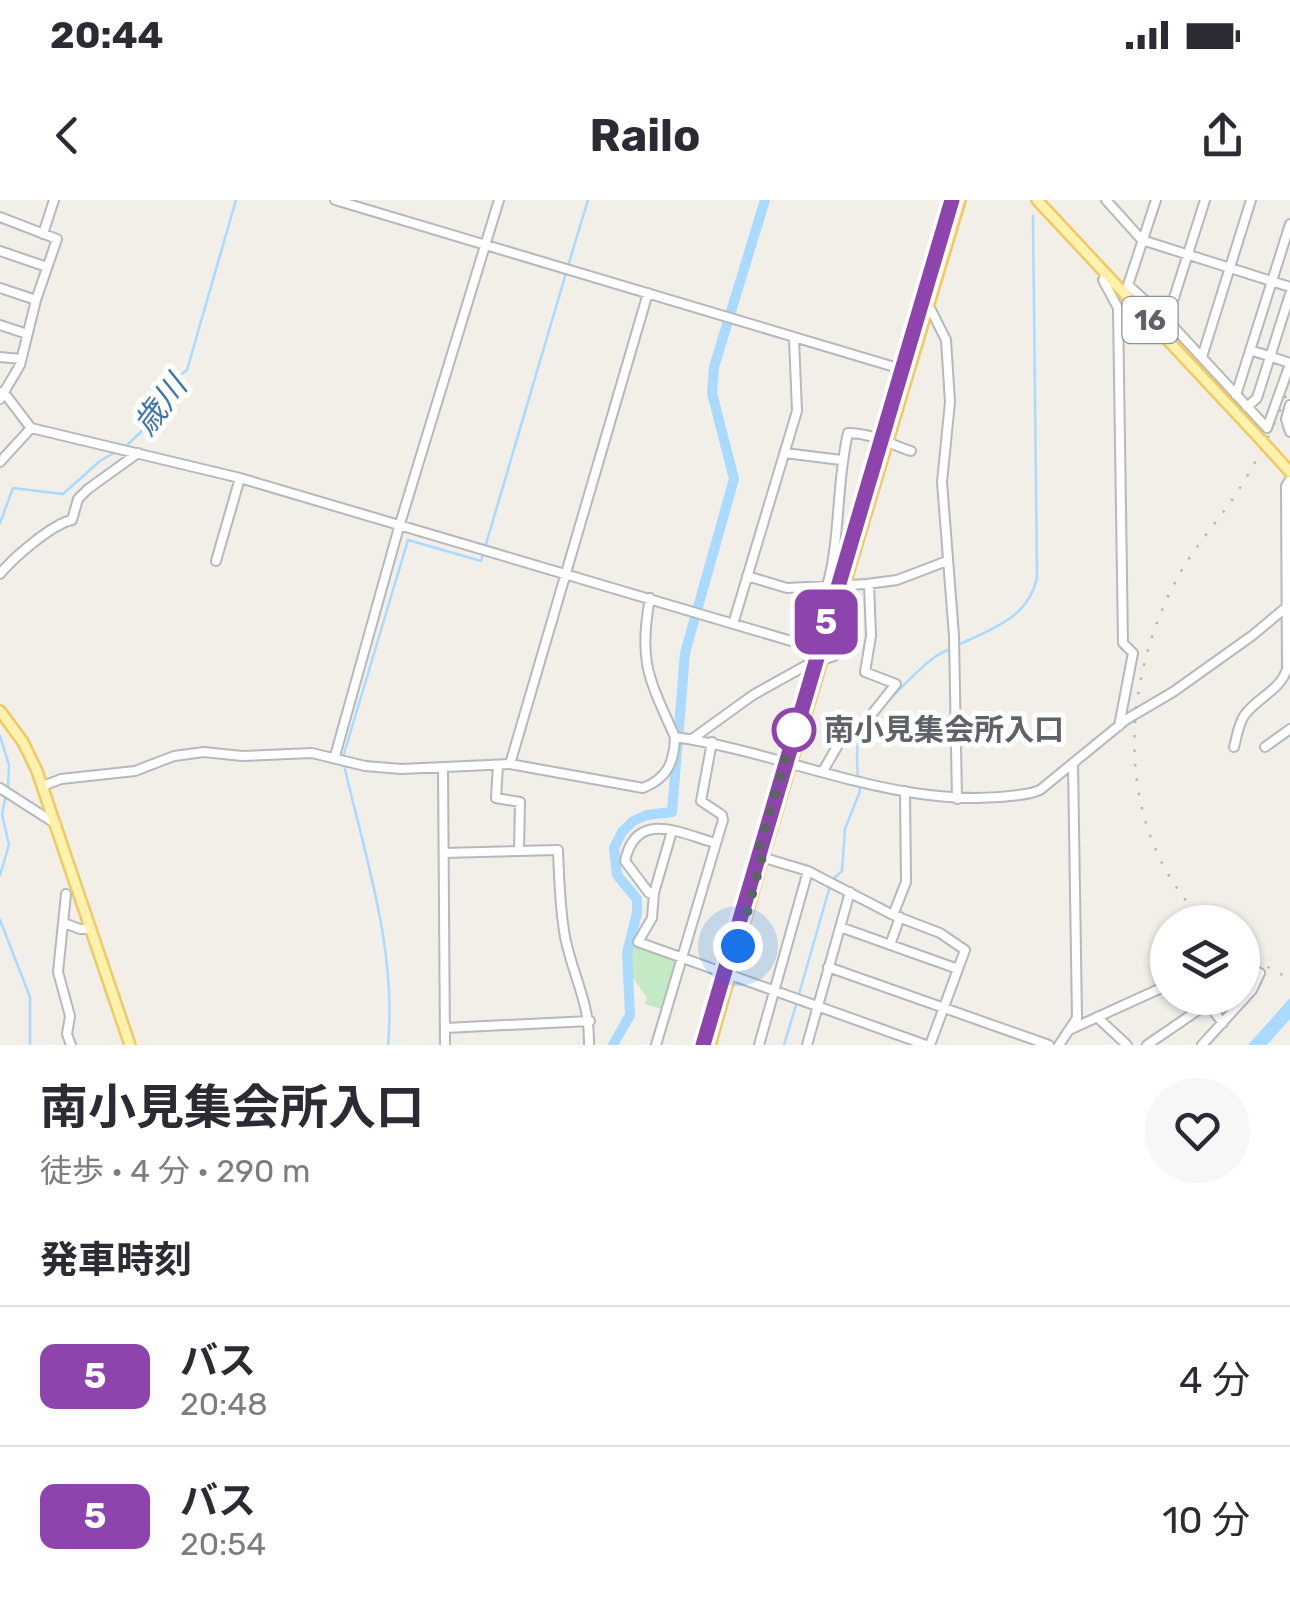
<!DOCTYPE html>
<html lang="ja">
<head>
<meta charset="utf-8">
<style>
	body { margin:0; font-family:Rubik,"Noto Sans JP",sans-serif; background:#f7f7f7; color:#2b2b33; height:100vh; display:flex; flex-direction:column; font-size:38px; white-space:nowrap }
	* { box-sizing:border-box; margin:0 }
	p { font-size:32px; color:#7c7c81 }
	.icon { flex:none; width:55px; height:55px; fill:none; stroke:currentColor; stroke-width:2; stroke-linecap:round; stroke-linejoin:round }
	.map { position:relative; height:845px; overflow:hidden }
	.side { display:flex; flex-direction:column; background:#fff; flex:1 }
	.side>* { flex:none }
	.badge { padding:0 20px; border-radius:15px; font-size:35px; line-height:65px }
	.buttons { position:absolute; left:1150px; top:705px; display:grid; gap:20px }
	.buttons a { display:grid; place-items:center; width:110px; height:110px; border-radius:50%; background:#fff; box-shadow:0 2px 8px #0004; font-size:50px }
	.you { position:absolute; width:50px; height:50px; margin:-25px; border:8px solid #fff; border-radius:50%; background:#1a73e8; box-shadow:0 0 0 15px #1a73e833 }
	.map>.badge { position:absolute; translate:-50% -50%; box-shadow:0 0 0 5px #fff }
	h2 { padding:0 40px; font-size:38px; line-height:90px }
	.round { display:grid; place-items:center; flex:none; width:105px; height:105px; border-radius:52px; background:#f7f7f7 }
	.headline { display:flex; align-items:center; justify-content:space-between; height:170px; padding:0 40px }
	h1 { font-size:48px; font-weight:700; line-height:75px }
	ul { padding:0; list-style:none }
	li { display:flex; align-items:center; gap:30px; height:140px; padding:0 40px; border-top:2px solid #e1e1e2 }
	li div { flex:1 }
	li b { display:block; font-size:38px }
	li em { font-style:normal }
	li .badge { min-width:110px; font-weight:700; text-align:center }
	.status { display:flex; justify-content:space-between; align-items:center; height:70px; padding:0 50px; background:#fff; direction:ltr }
	.status svg { height:28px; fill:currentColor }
	header { display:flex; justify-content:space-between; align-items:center; height:130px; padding:0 40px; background:#fff; font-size:45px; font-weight:700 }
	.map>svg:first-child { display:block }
	.green { fill:#c5e8c5 }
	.water { fill:#aadaff }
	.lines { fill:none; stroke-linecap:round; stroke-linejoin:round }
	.stream { stroke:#aadaff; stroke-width:2.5 }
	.river { stroke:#aadaff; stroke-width:10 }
	.minor-casing { stroke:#b5b8bc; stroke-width:12 }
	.major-casing { stroke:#f2c960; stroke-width:14 }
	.minor { stroke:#fff; stroke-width:8 }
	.major { stroke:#fff2af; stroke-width:9 }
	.rail { stroke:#b6b7b8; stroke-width:2.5; stroke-dasharray:2.5 12; stroke-linecap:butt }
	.major-bridge-casing { stroke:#f2c960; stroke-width:14; stroke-linecap:butt }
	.major-bridge { stroke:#fff2af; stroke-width:9 }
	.line-casing { stroke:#fff; stroke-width:22 }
	.line { stroke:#8e44ad; stroke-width:15 }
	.walk { stroke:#5f6368; stroke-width:10; stroke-dasharray:0 18 }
	.stop-dot { fill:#fff; stroke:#8e44ad; stroke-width:5 }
	.labels { text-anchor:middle; stroke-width:10; stroke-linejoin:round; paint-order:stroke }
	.shield { fill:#fff; stroke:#8f9295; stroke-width:2.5 }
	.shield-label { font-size:28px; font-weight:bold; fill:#5f6368 }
	.stop-label { font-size:30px; font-weight:bold; fill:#5f6368; stroke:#fff; text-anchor:start }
	.water-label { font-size:32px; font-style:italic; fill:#4174aa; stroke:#fff }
</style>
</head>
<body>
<div class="status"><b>20:44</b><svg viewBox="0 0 49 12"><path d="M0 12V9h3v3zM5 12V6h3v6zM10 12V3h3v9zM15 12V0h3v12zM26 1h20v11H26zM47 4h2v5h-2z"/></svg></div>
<header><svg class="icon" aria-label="back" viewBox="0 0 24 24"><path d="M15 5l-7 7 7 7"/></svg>Railo<svg class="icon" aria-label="share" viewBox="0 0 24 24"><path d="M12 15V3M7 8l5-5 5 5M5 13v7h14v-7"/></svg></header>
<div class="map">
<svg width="1290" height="845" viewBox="0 0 1290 845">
	<rect width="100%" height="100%" fill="#f1efe8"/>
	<path class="green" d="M631,744L675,762L661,809L645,804L647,798L628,770Z"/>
	<path class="water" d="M1290,798V819L1267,845H1248Z"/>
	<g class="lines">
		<path class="stream" d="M568,66L588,0
			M124,248L145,228L179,176L187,170L236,0
			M0,323L13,288L63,294L100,261L117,251
			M0,536L9,565L8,587
			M343,557L408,340L481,361L566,73
			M344,565C365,656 397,750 388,845
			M858,577C857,565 856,550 859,538C863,524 924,463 938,455C976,433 1028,425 1037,377L1033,16
			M0,675L9,645L2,614L6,595
			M833,679L842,671L845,629L860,591L859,585
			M0,720L30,797V845
			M799,794L830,686
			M784,845L797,802"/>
		<path class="river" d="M613,845L630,815L627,753L637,713V699L617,675L614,648L622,632L633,621L647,615L672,612L685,453L734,279L712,193L714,167L765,0"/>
		<g class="minor-casing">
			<path id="minor" d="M335,0L908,171
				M1106,0L1142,40
				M0,17L57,39L36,100L20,165L0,199
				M43,34L54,0
				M1142,40L1290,87
				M0,51L47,67
				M1106,74L1103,80L1118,108L1123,443L1133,453L1119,526
				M1128,85L1170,123L1267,228L1290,164
				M1128,85L1156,0
				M0,88L36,100
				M925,108L931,110L946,140L950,202L942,282L954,436L957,599
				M1167,120L1205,0
				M0,125L27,134
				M1250,150L1290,163
				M0,157L21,159
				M1202,157L1251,0
				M0,192L5,194L31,228L240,278L825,451
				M1236,195L1290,24
				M1290,205L1286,219L1290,232
				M1247,207L1257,198L1290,94
				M785,253L841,260
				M0,262L31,228
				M216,361L240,278
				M0,374C13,358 52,324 72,320L78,299L88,289L138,253
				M747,376L787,388L867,384L897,380L947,361
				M827,386C841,336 836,284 848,233C872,233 889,244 911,251
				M733,424L797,211L794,139
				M675,537C793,554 909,616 1031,593L1040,590L1127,519L1173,492L1253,435L1290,404
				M692,539L753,495L805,466L834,456L837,454L836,436
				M1234,547C1237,537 1238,525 1244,516C1256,498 1280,491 1287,469L1286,286L1289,281
				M1265,547L1290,529
				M335,556L399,327L499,0
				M510,564L648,93
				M498,565L496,598L520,602L519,651
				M443,568L445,845
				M823,571L838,545L853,529L864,524L896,484L865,472L871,436L869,384
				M43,586L61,579L135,571L174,556L204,552L242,556L312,553L365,566L401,569L510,564L643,588C668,578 674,562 675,537C649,479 638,462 650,398
				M0,588L56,624
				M672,631L654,693L652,718L638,742L926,845
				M444,653L558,650C559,680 560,709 565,737C573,777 590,802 589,845
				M758,656L808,671L893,715L940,733L965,750L930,845
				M654,693H649L625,661C636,609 680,633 715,643
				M66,694L58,772L70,816L67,834L71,845
				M893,715L906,682L905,591
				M64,723L80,729H91
				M840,727L958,769
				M890,745L900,717
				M828,767L1049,845
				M1203,798L1223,823
				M1097,817L1127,845
				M445,828L590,821
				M1069,830L1168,785
				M656,845L723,620L722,615L701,601L712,542
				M759,845L808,671
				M807,845L850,692
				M1059,845L1077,818L1073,563
				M1147,845L1207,804
				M1202,845L1252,790L1260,773L1242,764"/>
		</g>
		<g class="major-casing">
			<path id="major" d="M1037,0L1262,241
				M919,113L952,0
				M1272,252L1290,272
				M0,511L23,542L37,571L130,845
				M703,845L897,186
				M710,845L763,657L960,0"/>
		</g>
		<use href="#minor" class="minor"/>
		<use href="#major" class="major"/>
		<path class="rail" d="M1205,722C1112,629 1119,484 1179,375C1195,346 1218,321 1236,294C1259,259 1276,223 1290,185
			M1242,753L1290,779"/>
		<g class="major-bridge-casing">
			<path id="major-bridge" d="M1262,241L1272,252"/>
		</g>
		<use href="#major-bridge" class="major-bridge"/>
	</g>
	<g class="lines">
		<g class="line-casing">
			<path id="line" d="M703,845L952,0"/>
		</g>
		<use href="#line" class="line"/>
		<path class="walk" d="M738,746L762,657L757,656L794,530"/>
	</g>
	<circle class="stop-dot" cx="794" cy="530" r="20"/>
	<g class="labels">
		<rect class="shield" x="1122.5" y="97" width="55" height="46" rx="8"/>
		<g class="shield-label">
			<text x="1150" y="130">16</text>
		</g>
		<g class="stop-label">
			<text x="824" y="540">南小見集会所入口</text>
		</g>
		<g class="water-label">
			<text transform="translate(160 205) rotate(-53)" y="11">歳川</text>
		</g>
	</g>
</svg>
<div class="buttons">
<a><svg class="icon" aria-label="layers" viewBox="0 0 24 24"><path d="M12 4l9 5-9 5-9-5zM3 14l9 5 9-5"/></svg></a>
</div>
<div class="you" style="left:738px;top:746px"></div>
<b class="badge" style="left:826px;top:422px;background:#8e44ad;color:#fff">5</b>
</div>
<section class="side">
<div class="headline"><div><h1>南小見集会所入口</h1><p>徒歩 · 4 分 · 290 m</p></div><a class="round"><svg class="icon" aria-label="heart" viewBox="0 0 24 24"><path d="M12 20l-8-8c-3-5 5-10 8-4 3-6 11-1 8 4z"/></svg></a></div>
<h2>発車時刻</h2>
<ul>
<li><span class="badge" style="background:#8e44ad;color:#fff">5</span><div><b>バス</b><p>20:48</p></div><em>4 分</em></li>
<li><span class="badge" style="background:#8e44ad;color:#fff">5</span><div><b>バス</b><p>20:54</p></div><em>10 分</em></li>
</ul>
</section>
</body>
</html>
